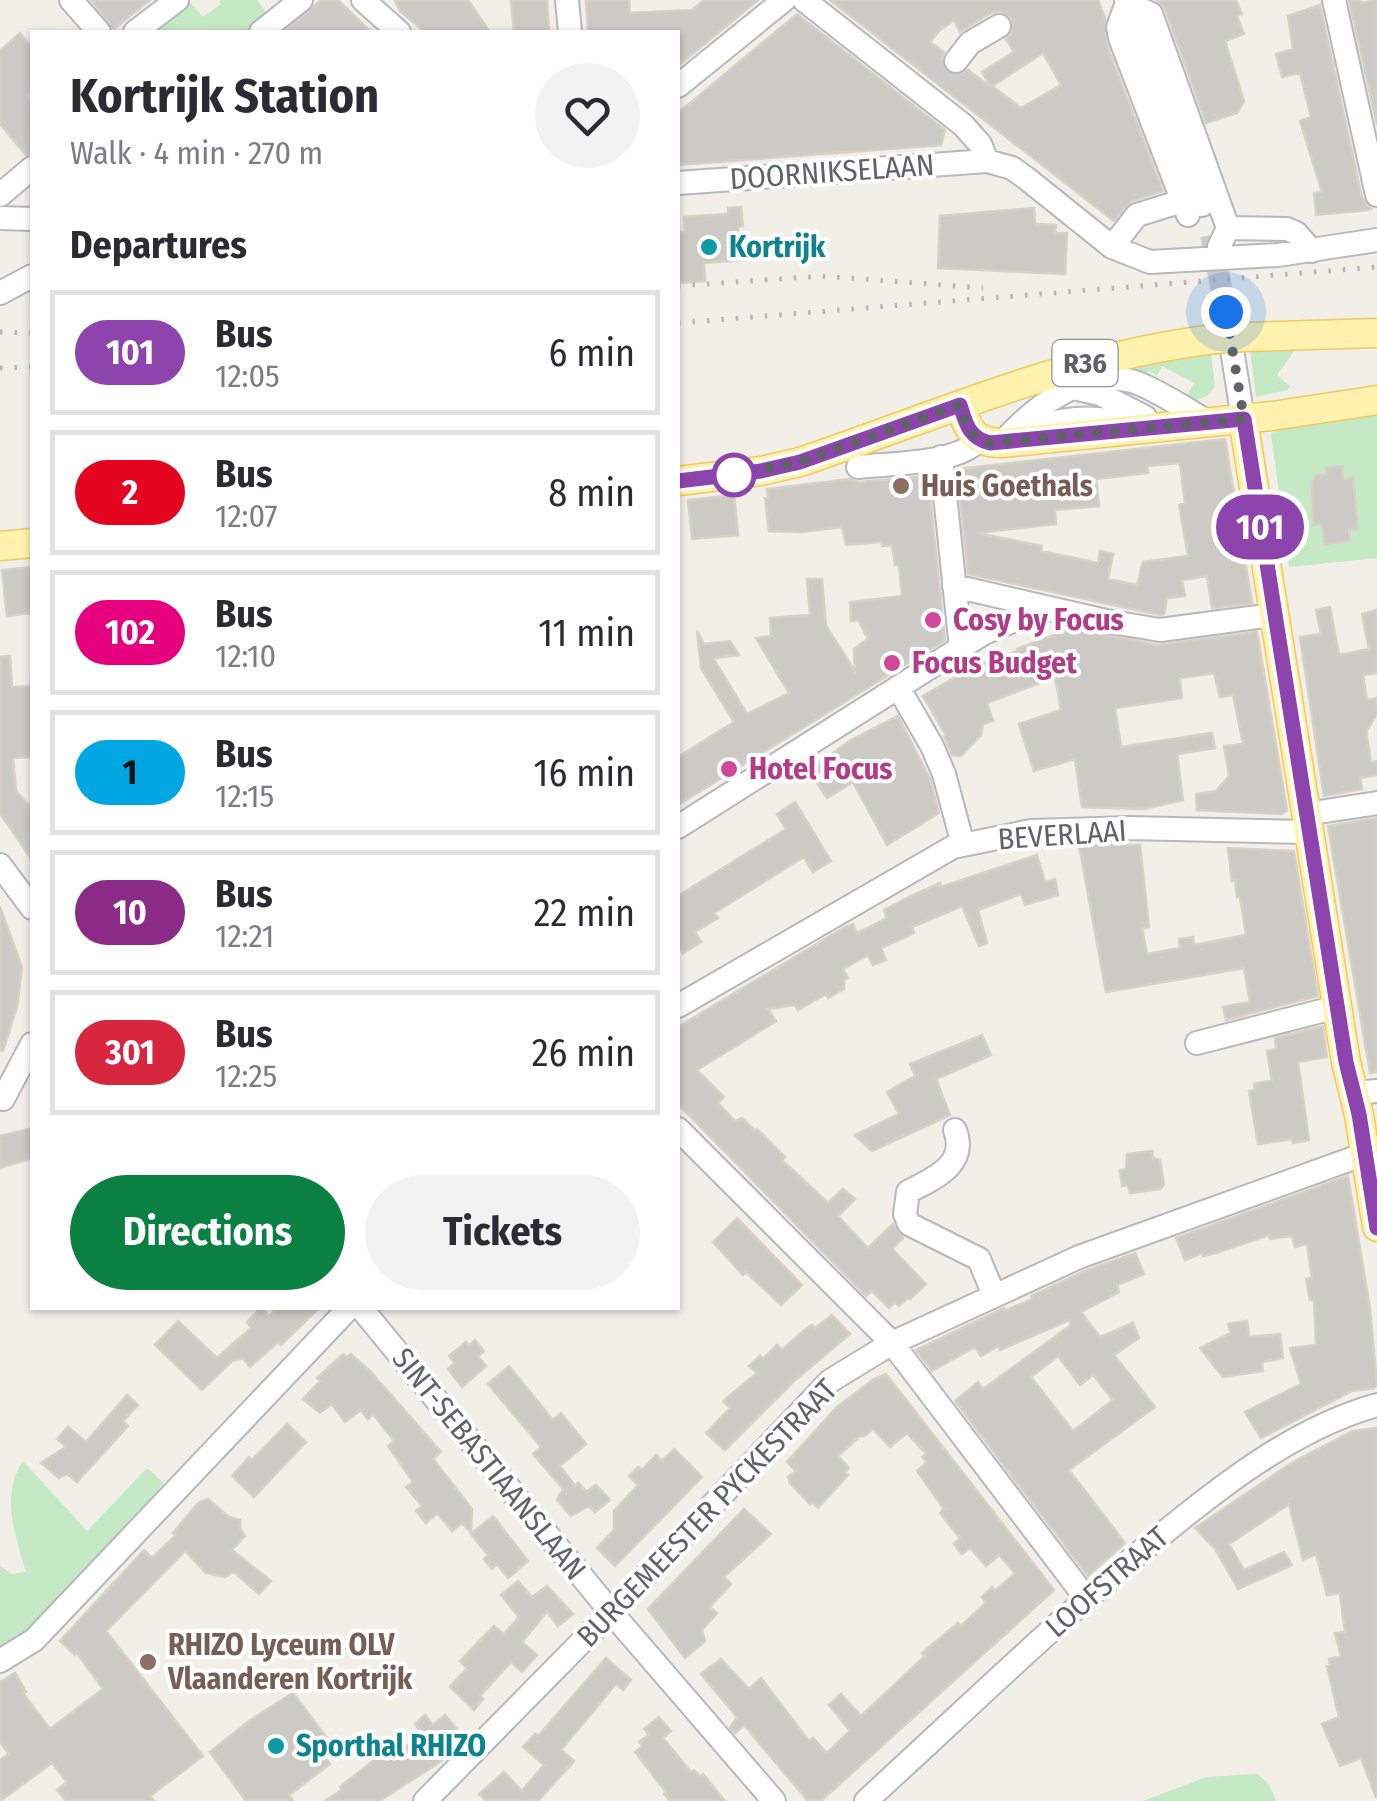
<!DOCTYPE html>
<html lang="en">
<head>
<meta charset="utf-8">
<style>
	body { margin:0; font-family:"Fira Sans Condensed",sans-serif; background:#f2f2f3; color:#2b2b33; height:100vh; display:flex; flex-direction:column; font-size:38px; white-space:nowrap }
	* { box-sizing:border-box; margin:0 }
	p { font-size:32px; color:#7c7c81 }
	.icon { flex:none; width:55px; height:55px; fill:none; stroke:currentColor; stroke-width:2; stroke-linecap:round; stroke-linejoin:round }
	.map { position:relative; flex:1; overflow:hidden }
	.drawer { position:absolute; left:30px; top:30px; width:650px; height:1280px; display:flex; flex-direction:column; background:#fff; border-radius:0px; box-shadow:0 2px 8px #0004 }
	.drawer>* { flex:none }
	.badge { padding:0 20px; border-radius:32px; font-size:35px; line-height:65px }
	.you { position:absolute; width:50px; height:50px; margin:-25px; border:8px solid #fff; border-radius:50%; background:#1a73e8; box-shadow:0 0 0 15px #1a73e833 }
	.map>.badge { position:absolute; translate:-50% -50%; box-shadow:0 0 0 5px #fff }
	h2 { padding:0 40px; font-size:38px; line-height:90px }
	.round { display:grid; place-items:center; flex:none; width:105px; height:105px; border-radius:52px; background:#f2f2f3 }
	.summary { display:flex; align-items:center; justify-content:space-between; height:170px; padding:0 40px }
	h1 { font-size:48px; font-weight:700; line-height:75px }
	.action { display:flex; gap:20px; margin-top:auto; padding:20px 40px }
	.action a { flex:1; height:115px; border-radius:60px; background:#0b8043; color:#fff; font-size:40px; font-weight:700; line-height:115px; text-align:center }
	.action a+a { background:#f2f2f3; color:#2b2b33 }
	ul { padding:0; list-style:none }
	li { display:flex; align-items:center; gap:30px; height:125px; margin:0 20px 15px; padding:0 20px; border:5px solid #e1e1e2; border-radius:0px }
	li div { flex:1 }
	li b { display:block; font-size:38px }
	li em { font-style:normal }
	li .badge { min-width:110px; font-weight:700; text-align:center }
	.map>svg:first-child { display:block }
	.green { fill:#c5e8c5 }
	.building { fill:#cccac5; stroke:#d6d1c6; stroke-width:2.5; fill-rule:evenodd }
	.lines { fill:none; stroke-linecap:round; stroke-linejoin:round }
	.minor-tunnel { stroke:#ccccc8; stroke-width:22; stroke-dasharray:22 11; stroke-linecap:butt }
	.minor-casing { stroke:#b5b8bc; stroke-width:26 }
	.major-casing { stroke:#f2c960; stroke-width:31 }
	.minor { stroke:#fff; stroke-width:22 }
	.major { stroke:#fff2af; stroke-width:28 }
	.rail { stroke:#b6b7b8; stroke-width:5; stroke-dasharray:2.5 12; stroke-linecap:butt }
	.major-bridge-casing { stroke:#f2c960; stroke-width:31; stroke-linecap:butt }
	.major-bridge { stroke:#fff2af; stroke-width:28 }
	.line-casing { stroke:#fff; stroke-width:22 }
	.line { stroke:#8e44ad; stroke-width:15 }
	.walk { stroke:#5f6368; stroke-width:10; stroke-dasharray:0 18 }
	.culture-dot { fill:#0f9aa8; stroke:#fff; stroke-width:4 }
	.stop-dot { fill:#fff; stroke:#8e44ad; stroke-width:5 }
	.education-dot { fill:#8d6e63; stroke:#fff; stroke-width:4 }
	.hotel-dot { fill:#d1479c; stroke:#fff; stroke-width:4 }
	.labels { text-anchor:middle; stroke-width:8; stroke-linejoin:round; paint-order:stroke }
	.shield { fill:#fff; stroke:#8f9295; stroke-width:2.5 }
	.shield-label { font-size:28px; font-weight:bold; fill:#5f6368 }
	.street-label { font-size:30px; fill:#5f6368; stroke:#fff }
	.culture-label { font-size:30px; font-weight:bold; fill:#0d838f; stroke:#fff; text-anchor:start }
	.education-label { font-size:30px; font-weight:bold; fill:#785e54; stroke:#fff; text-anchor:start }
	.hotel-label { font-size:30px; font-weight:bold; fill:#b23c85; stroke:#fff; text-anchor:start }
</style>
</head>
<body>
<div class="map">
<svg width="1377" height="1801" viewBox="0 0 1377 1801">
	<rect width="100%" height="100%" fill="#f1efe8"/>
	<path class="green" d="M188,0L203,17L221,4L219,0H257L269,16L249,32H149Z
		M1297,347L1277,375L1290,386L1287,390L1256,397L1250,350Z
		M1211,353L1215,387L1207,396L1195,400L1187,396L1194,383L1162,366L1157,375L1148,371L1143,379L1123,368Z
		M1377,415V558L1289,567L1271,434L1278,429Z
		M23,1461L87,1531L147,1468L164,1483L40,1626L0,1653V1566L11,1574L26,1572C15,1534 0,1496 23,1461Z
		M1257,1774L1268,1783L1276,1801H1143L1207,1777Z"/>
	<path class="building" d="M91,0H150L114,29Z
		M321,0H338L371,32H284Z
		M395,0H468L490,32H425L400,11Z
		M511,0H547L549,32H514Z
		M586,0H629L630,13L692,10L704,0H758L678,66V32H588Z
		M830,0H1098L1105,18L1106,43L1163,191L1132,201L1114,221ZM1000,11L1012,19V32L1006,39L1014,52L982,72L991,87L968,70L955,76L946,72L941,60L944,52L930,42L940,30L954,20L960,32L991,13ZM1043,53L1061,85L1021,108L992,86Z
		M1156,0H1236L1242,14L1237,16L1244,34L1225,41L1244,101L1237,113L1206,123L1165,9Z
		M1349,0H1360L1361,3L1377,0V125Z
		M1320,5L1362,198L1371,209L1368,210L1316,215L1314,193L1322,192L1300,121L1311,117L1300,73L1282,77L1276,54L1293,49L1288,16Z
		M797,14L945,130L941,145L678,165V113Z
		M20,33L32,48V91L27,96L32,103V153L26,155L0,124V51Z
		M741,207L743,226L738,227L741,260L704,263L705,281L678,283V232H685L684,217L728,214V208Z
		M1034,208L1035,224L1056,225L1055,233H1067L1065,274L938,268L940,216Z
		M1225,439L1252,603L1212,608L1207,576L1182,580L1185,596L1167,598L1164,614L1160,615L968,574L957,469ZM1180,463L1185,503L1179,505L1188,556L1143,562L1137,585L1108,579L1113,554L1100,551L1098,563L1041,551L1042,546L977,533L1056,524L1055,510L1099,506L1096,479L1148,473L1147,466Z
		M1342,466L1343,479L1353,478L1358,529H1349L1350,541L1324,544L1322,524L1313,525L1312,481L1315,475L1327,474L1326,468Z
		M928,476L945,640L678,805V757L734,722L701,668L697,631L704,644L730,641L739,655L713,658L747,714L789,693L756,638L771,636L770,618L810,615L807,579H822L826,626L855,671L854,649L868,639L858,620L851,621L850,602L902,596L899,565H895L892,545L882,546L881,542L846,545L842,527L802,532L769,531L765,498H768L767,489L850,479L859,482Z
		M734,495L738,535L692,539L688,500Z
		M32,567V613L7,616L2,570Z
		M1330,607L1339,655L1369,649L1362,614L1377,610V673L1363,675L1367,700L1377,698V714L1367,730V737L1371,762L1377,761V775L1360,778L1362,789L1324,796L1300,637L1321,634L1316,610Z
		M1065,627L1158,645L1257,632L1287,810L1282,814L1197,810L1196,794L1216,791L1229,776L1224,746L1243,744L1233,695L1220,697L1214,673L1180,678L1182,698L1115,708L1121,747L1212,733L1215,748L1177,754L1183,800L1144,809L1082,807L1075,759L1034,771L1019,724L1061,710L1055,677L987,703L993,721L983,724L981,735L961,756L952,755L944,736L946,735L923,696L975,666L1018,651L1017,649L1065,631Z
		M10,656L12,687L32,686V757L13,758L16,791L32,809V860L0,813V657Z
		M898,716L930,779L939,813L887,845L853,782L827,798L809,771L849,741Z
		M795,802L831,861L813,872L804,857L714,913L718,918L695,932L701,942L683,953L678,945V896L786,829L777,814Z
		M1377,818V1072L1370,1073L1328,826Z
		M1079,845H1140L1149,927L1142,928L1147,954L1180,948L1179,939L1193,937L1194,945L1246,935L1240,897H1237L1235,880L1232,881L1228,848L1294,851L1318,996L1226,1020L1223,1007L1250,1002L1244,968L1106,992Z
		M1037,855L1045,882L1055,879L1058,895L1025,905L1021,894L978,910L987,943L979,946L962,906L912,927L914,933L881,948L886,960L873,965L868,955L843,969L848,978L844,980V989L828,998L826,994L798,1010L795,1005L768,1009L776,1021L697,1070L724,1097L718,1103L735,1121L742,1118L755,1131L757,1129L785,1157L782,1160L828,1203L843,1189L855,1199L838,1216L868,1248L893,1224L903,1238L892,1249L926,1284L910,1299L908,1297L899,1306L895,1302L889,1308L872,1291L866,1296L678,1104V1027L843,928L853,924L857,933L887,918L884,910L911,896L940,883L941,887Z
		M0,907L22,967L17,1007L3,1051H0Z
		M1323,1026L1327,1057L1298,1062L1309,1140L1293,1143L1292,1139L1258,1144L1249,1091L1255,1090L1254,1084L1272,1080L1267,1051L1276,1049L1275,1038Z
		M982,1035L991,1055L936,1079L950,1115L872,1151L855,1135L899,1114L887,1092L915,1076L910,1064Z
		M32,1128V1158L0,1168V1136Z
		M1152,1151L1153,1158L1160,1160L1164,1185L1160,1189L1130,1193L1128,1185L1122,1186L1120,1170L1126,1169L1127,1154Z
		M1348,1176L1370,1309L1377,1384L1374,1388L1352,1391L1261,1438L1245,1412L1301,1384L1290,1348L1316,1345L1314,1300H1310L1306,1279L1312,1278L1307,1244L1295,1247L1292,1236L1270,1239L1269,1235L1216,1253L1203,1256L1202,1253L1185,1260L1176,1238Z
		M737,1218L802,1285L781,1305L746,1272L743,1275L713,1242Z
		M1135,1253L1144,1274L1117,1285L1119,1292L1081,1312L1100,1337L1133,1323L1139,1338L1114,1355L1155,1407L1069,1470L1125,1543L1088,1576L955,1401L978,1382L983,1389L1071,1325L1069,1320L1000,1350L998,1346L981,1356L975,1347L932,1371L916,1350L1004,1308L1005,1311L1032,1299L1031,1296L1085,1271ZM1058,1356L1080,1385L1093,1375L1113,1400L1073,1431L1031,1377Z
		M261,1308L269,1316L278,1308H319L281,1345L278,1342L250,1367L243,1358L232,1361L202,1390L155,1345L178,1321L217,1358L251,1328L247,1322Z
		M832,1315L850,1334L794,1381L725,1450L719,1445L706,1433L730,1408L723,1401L757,1373L749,1366L760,1356L763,1359L777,1345L782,1350L802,1332L812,1325L815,1328Z
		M1247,1321L1249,1337L1280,1334L1283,1358L1262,1362L1263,1371L1223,1377L1200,1348L1231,1333L1228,1324Z
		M475,1340L484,1351L478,1356L486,1366L462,1387L448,1369L455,1363L449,1356L466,1342L469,1346Z
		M343,1354L347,1357L351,1354L370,1371L441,1452L433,1459L472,1509L471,1533L462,1523L452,1531L437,1513L426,1523L416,1511L422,1506L406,1487L413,1482L388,1446L394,1441L373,1414L368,1419L361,1410L345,1422L332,1404L320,1413L303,1399L320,1381L317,1378Z
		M509,1366L553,1420L561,1413L586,1444L560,1466L575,1486L578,1483L587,1492L596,1485L610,1500L595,1512L589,1506L571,1516L557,1500L563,1489L533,1454L541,1447L488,1384Z
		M886,1374L1054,1590L821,1801H808L744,1725L735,1733L730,1728L737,1717L701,1674L721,1659L749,1689L761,1678L809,1741L813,1738L827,1753L850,1731L829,1705L841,1694L861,1716L925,1656L922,1653L958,1623L961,1626L986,1603L982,1597L992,1587L995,1591L1015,1573L999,1555L986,1566L970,1548L962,1554L954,1544L960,1538L940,1513L944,1509L917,1471L927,1462L922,1457L926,1454L907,1433L890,1447L873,1429L865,1436H860L838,1456L849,1468L845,1472L848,1475L818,1508L812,1502L810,1504L790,1483L788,1477L796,1471L787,1462L837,1407L874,1379Z
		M127,1395L138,1405L123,1421L128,1426L77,1482L67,1474L59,1478L41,1463L66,1447L57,1439L68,1427L86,1442Z
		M287,1424L306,1442L254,1497L232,1476L249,1457L252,1460Z
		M1377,1428V1797H1376L1361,1758L1340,1766L1322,1724L1339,1717L1327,1666L1330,1665L1329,1659L1341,1656L1335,1633L1345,1632L1340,1593L1327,1595L1316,1554L1303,1560L1289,1504L1229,1544L1244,1570L1284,1552L1292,1565L1238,1589L1215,1549L1195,1528L1293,1462L1353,1431Z
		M674,1449L702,1477L615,1566L597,1548L614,1530V1511L638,1485L629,1476L638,1467L642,1470L656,1455L662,1461Z
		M208,1499L229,1517L240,1520V1528L245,1536L232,1550L271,1581L259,1594L234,1572L225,1577L206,1573L185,1551L106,1631L203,1756L150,1796L154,1801H66L57,1790L67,1782L52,1763L0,1801V1760L9,1754L0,1742V1682L15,1673L26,1692L23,1693L50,1729L103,1689L77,1653L75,1655L60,1641L144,1550L152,1558L176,1535L173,1533L198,1503Z
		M744,1509L771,1534L724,1577L731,1584L710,1607L717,1613L702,1630L705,1641L685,1658L648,1609Z
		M493,1516L528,1561L508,1578L497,1564L492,1569L484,1559L488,1555L471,1534Z
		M518,1581L532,1597L547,1586L573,1614L558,1626L547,1612L522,1642L537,1655L522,1672L511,1662L480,1696L483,1699L474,1710L450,1687L467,1668L460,1661L494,1626L504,1634L519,1617L501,1595Z
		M606,1658L631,1680L623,1690L616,1684L561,1750L574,1761L538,1801H486L479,1794L504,1772L522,1791L544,1765L523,1747L535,1734L538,1736Z
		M293,1693L336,1750L325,1758L330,1764L289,1795L293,1801H246L210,1752L249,1721Z
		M425,1715L433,1725L445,1715L462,1735L447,1748L451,1753L437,1764L379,1801H325L342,1790L340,1787L394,1744L399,1751L422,1734L415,1724Z
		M659,1717L671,1731L663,1738L691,1772L694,1770L700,1776L703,1774L725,1801H670L664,1794L666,1792L635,1752L643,1746L639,1742L649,1735L644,1729Z"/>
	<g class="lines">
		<path class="minor-tunnel" d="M938,84L956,61
			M1211,235L1226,312"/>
		<g class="minor-casing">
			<path id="minor" d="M71,0L99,32
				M363,0L399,32
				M567,0L570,32
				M804,0L963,125L980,144L987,161
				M1126,0L1202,205
				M1334,0L1377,195
				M1127,3L1151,14L1228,228L1219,247
				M1127,3L1118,27L1120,38L1188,215
				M135,32L177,0
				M261,32L301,0
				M956,61L970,43L999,26
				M678,86L784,0
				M678,183L987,161L1012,168L1026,178L1112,247L1150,262L1278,255L1377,240
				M0,195L32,168
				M0,218L32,219
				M1228,228L1287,229L1296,233L1312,251
				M1112,247L1137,215L1182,201
				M0,293L32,276
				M1226,312L1243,419
				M1078,389L1100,394L1145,417
				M1014,437C1052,417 1099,412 1139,428
				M1002,443C1033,408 1088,363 1140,384C1164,394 1187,410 1210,423
				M941,457L961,648
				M858,467C892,463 955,465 979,440
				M954,586L1106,621L1160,630L1273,615
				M898,687L932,746L944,774L963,845
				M1306,814L1377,803
				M678,827L984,633L1032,613L1053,609
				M0,865L32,908
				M678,1006L953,847L1031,831L1130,828L1309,832
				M1197,1043L1337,1007
				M1354,1093L1377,1091
				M3,1099L32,1044
				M678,1129L892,1343L1086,1598
				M955,1130C968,1165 934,1178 908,1192L905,1214L909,1224L979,1259L994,1295
				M361,1308L611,1612L774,1801
				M0,1661L34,1640L349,1308
				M425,1801L611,1612L830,1381L892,1343L1079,1257L1365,1154
				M866,1801C960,1715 1052,1626 1150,1544C1218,1489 1291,1429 1377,1405"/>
		</g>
		<g class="major-casing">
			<path id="major" d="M1243,337L1377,333
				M960,405C968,429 973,443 1002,443L1272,416L1377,400
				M1243,419L1346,1062L1359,1115L1377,1227
				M678,481L761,471L800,462C937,416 1069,356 1215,339
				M0,546L32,543"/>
		</g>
		<use href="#minor" class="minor"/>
		<use href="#major" class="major"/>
		<path class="rail" d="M678,286L821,276L983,288
			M678,323L1377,267
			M0,332L32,333
			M0,368L32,367"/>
		<g class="major-bridge-casing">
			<path id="major-bridge" d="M1215,339L1243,337"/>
		</g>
		<use href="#major-bridge" class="major-bridge"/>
	</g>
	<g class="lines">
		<g class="line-casing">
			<path id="line" d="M678,481L761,471L800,462L960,405C966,424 969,438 990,443L1244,419L1346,1062L1359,1114L1377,1228"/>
		</g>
		<use href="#line" class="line"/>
		<path class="walk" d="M734,475L800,462L960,405C966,424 969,438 990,443L1244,419L1226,312"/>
	</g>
	<g class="culture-dot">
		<circle cx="709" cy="247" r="10"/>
		<circle cx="276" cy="1746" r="10"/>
	</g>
	<circle class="stop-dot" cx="734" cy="475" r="20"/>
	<g class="education-dot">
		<circle cx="901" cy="486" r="10"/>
		<circle cx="148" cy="1662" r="10"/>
	</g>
	<g class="hotel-dot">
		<circle cx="933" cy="620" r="10"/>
		<circle cx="892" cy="663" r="10"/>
		<circle cx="729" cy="769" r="10"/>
	</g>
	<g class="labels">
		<rect class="shield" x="1052.5" y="340" width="65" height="46" rx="8"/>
		<g class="shield-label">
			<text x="1085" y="373">R36</text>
		</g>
		<g class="street-label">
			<text transform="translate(832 172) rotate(-4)" y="10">DOORNIKSELAAN</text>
			<text transform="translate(1062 835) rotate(-4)" y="10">BEVERLAAI</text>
			<text transform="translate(489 1464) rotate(51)" y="10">SINT-SEBASTIAANSLAAN</text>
			<text transform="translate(707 1513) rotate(-46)" y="10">BURGEMEESTER PYCKESTRAAT</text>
			<text transform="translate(1107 1582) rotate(-41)" y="10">LOOFSTRAAT</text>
		</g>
		<g class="culture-label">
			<text x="729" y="257">Kortrijk</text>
			<text x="296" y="1756">Sporthal RHIZO</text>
		</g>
		<g class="education-label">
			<text x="921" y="496">Huis Goethals</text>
			<text x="168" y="1655">RHIZO Lyceum OLV<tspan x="168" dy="34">Vlaanderen Kortrijk</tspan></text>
		</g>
		<g class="hotel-label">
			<text x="953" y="630">Cosy by Focus</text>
			<text x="912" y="673">Focus Budget</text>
			<text x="749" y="779">Hotel Focus</text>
		</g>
	</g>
</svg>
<div class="you" style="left:1226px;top:312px"></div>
<b class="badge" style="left:1260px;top:527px;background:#8e44ad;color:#fff">101</b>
<section class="drawer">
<div class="summary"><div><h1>Kortrijk Station</h1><p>Walk · 4 min · 270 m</p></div><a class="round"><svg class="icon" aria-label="heart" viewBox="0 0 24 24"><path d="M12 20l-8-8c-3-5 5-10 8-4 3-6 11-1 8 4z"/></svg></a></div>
<h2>Departures</h2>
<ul>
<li><span class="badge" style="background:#8e44ad;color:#fff">101</span><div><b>Bus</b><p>12:05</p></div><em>6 min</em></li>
<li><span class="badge" style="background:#e40521;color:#fff">2</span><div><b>Bus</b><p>12:07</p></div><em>8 min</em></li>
<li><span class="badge" style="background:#e6007e;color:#fff">102</span><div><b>Bus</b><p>12:10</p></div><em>11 min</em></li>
<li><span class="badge" style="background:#00a6e2;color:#111">1</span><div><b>Bus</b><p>12:15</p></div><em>16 min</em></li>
<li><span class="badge" style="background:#8c2b87;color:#fff">10</span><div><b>Bus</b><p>12:21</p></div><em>22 min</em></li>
<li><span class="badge" style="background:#d7263d;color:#fff">301</span><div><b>Bus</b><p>12:25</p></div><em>26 min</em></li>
</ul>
<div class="action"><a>Directions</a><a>Tickets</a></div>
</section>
</div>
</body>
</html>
